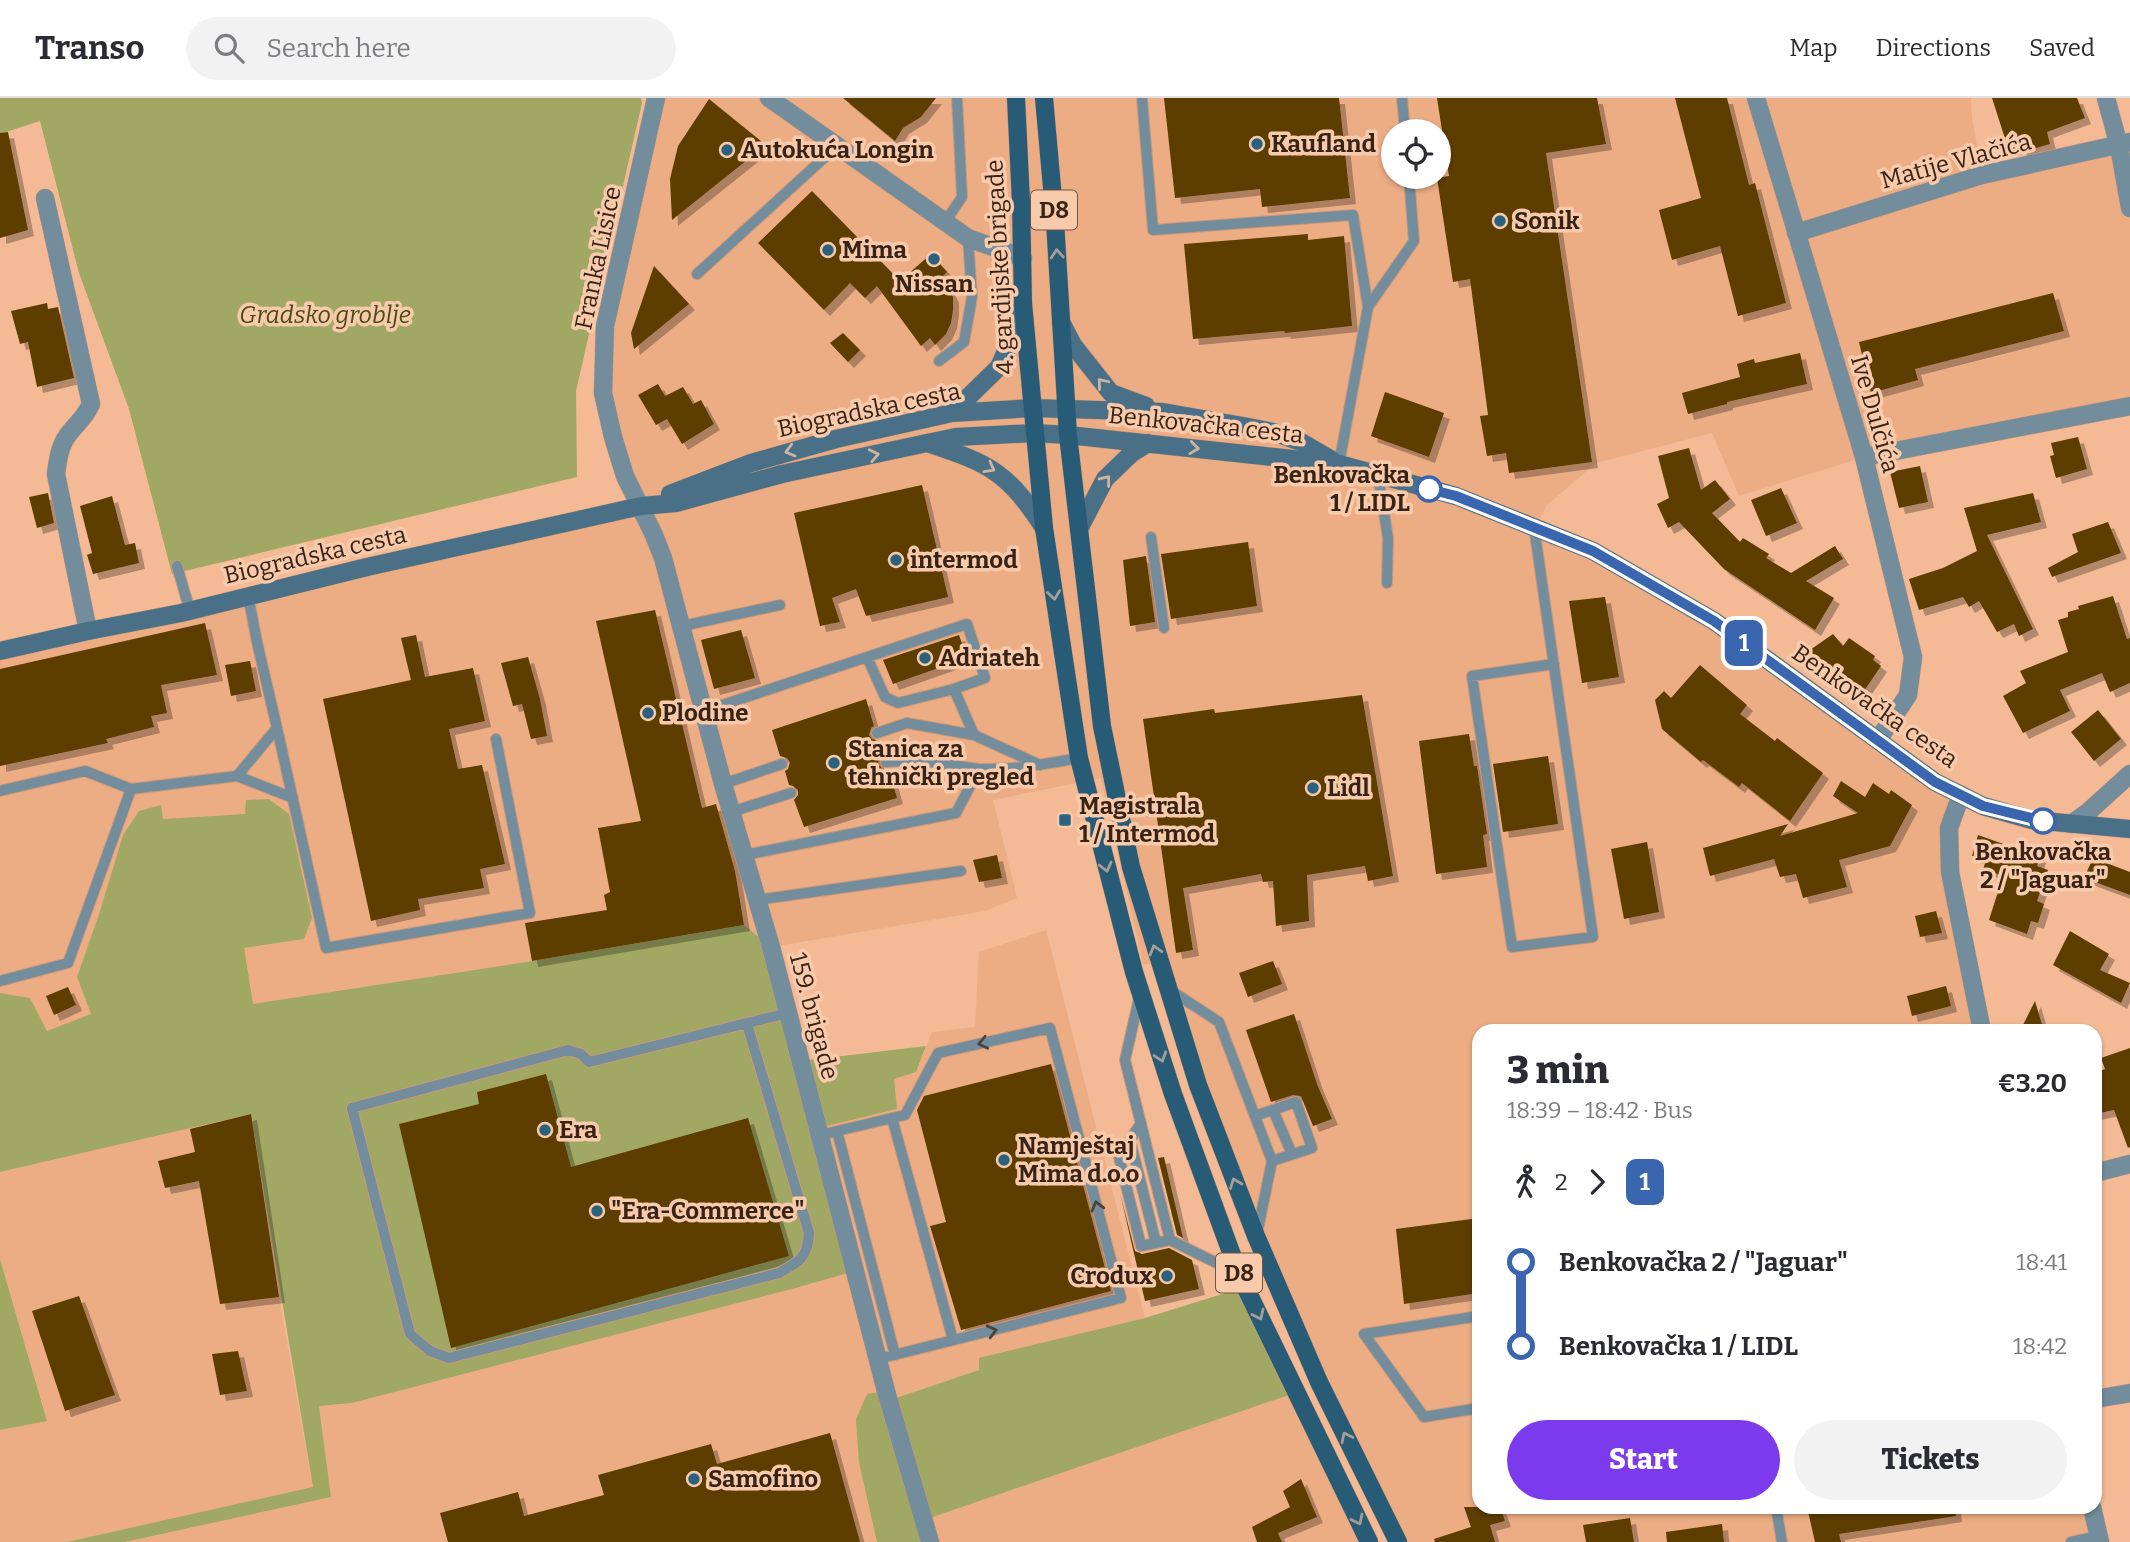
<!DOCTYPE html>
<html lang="en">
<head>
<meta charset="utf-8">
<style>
	body { margin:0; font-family:Bitter,serif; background:#f2f2f3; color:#2b2b33; height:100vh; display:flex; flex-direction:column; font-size:26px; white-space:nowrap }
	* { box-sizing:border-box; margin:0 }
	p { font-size:23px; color:#7c7c81 }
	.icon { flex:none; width:38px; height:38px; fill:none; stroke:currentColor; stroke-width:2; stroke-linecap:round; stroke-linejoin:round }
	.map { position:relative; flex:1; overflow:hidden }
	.side { position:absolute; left:1472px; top:926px; width:630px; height:490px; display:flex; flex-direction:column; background:#fff; border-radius:21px; box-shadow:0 2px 5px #0004 }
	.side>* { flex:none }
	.badge { padding:0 14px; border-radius:10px; font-size:24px; line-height:46px }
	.fabs { position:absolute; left:1381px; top:21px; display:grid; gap:14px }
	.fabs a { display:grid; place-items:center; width:70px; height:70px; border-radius:50%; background:#fff; box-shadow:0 2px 5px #0004; font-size:35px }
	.map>.badge { position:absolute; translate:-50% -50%; box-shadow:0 0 0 4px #fff }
	.legs { display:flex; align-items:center; gap:10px; height:77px; padding:0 35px; font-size:23px }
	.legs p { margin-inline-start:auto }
	.summary { display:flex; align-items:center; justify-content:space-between; height:119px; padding:0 35px }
	h1 { font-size:38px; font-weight:800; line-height:52px }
	.button { display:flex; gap:14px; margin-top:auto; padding:14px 35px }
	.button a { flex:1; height:80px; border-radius:42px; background:#7c3aed; color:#fff; font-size:28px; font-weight:800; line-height:80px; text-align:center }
	.button a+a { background:#f2f2f3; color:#2b2b33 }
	ul { padding:0 35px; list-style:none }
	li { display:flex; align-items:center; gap:24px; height:84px; font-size:26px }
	li i { display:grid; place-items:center; width:10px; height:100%; margin:0 9px; background:currentColor }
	li i::after { content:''; width:18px; height:18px; margin:-9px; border:5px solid; border-radius:50%; background:#fff }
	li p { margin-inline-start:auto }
	li:first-child i { background:linear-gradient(#0000 50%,currentColor 0) }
	li:last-child i { background:linear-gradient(currentColor 50%,#0000 0) }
	header { display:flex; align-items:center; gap:42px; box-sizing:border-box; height:98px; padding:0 35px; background:#fff; border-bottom:2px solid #e1e1e2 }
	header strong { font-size:33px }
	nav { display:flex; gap:38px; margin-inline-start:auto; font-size:24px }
	.search { width:490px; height:63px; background:#f2f2f3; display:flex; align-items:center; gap:18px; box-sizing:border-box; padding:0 24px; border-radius:38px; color:#7c7c81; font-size:26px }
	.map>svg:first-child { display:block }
	.built { fill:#ecad84; fill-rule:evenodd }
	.green { fill:#a0a864 }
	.building { fill:#5d3d06; filter:url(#shadow) }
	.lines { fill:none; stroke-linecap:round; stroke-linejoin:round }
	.service-casing { stroke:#ca9979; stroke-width:12 }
	.minor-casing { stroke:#ca9979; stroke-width:19 }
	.secondary-casing { stroke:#ca9979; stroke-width:19 }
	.primary-casing { stroke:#ca9979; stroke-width:19 }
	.service { stroke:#738d9c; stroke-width:10 }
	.minor { stroke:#738d9c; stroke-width:18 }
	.secondary { stroke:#497086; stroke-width:18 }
	.primary { stroke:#285b76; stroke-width:18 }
	.oneway { stroke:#a59e96 }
	.oneway2 { stroke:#ccb4a2 }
	.oneway3 { stroke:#4a433e }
	.line-1-casing { stroke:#fff; stroke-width:16 }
	.line-1 { stroke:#3a66af; stroke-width:10 }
	.poi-dot { fill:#2c617d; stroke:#f8caac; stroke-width:2.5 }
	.stop-1-dot { fill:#fff; stroke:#3a66af; stroke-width:3.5 }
	.labels { text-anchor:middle; stroke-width:7; stroke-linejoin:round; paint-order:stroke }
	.shield { fill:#f8caac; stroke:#725542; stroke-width:2 }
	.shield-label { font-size:23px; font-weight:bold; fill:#392315 }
	.poi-label { font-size:24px; font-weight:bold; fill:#392315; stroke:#f8caac; text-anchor:start }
	.street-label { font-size:24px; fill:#392315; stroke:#f8caac }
	.park-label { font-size:24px; font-style:italic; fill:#484d15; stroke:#f8caac }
	.stop-label { font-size:24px; font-weight:bold; fill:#392315; stroke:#f8caac; text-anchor:end }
</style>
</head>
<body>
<header>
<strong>Transo</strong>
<div class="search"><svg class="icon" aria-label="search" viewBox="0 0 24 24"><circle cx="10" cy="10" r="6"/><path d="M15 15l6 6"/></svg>Search here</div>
<nav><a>Map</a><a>Directions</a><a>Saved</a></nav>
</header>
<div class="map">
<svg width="2130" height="1444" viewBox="0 0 2130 1444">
	<defs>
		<filter id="shadow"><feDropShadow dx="6" dy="6" stdDeviation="0" flood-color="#0004"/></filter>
	</defs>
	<rect width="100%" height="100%" fill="#f3ba95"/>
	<path class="built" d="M656,0H1971L1972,19L1982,77L2119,48L2130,110V308L1864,359L1739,398L1712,335L1596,365L1547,407L1535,429L1593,453L1961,697L1949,730L1984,933H1479V1409H2093L2101,1444H1400L1319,1284L1159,867L1143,866L1101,680L993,702L1017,800L985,813L771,849L744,827L532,863L253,906L243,850L304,841L246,716L163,721L161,708L139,713L123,737L99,816L77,879L92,916L46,933L30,900L0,895V553L640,408L603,295L605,228ZM1393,33H1438V79H1393Z
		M1046,832L1145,1220L980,1260L979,1272L889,1302L859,1365L877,1444H125L331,1399L319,1308L352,1305L815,1185L818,1029L894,980L916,974L932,934L975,929L979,854Z
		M251,1016L279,1199L313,1390L67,1444H0V1332L47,1322L0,1161V1074Z
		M1295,1295L1369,1444H930L924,1422Z"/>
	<path class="green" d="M0,0H641L642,5L576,293L577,379L172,476L129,311L79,175L40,23L0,36Z
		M269,701L289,716L312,820L304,841L244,850L253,906L532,863L744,827L771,849L801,963L926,948L916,974L894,981L897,1011L818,1030L855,1173L792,1191L352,1305L319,1308L331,1399L125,1444H67L313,1389L251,1016L0,1074V895L30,900L47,933L91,916L77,879L99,816L123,737L139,713L161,707L163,721L245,716L246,702Z
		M0,1161L47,1323L0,1332Z
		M1245,1189L1295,1295L924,1422L930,1444H877L859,1365L856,1321L867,1296L886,1293L890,1302L979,1272V1260L1145,1220Z"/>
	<path class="building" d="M843,0H936L921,19L903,30L895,43Z
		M1164,0H1339L1350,100L1262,109L1260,91L1175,100Z
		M1437,0H1597L1606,46L1546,55L1592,364L1509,375L1506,355L1487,358L1480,318L1488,317L1470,181L1453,184L1437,80L1449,78Z
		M1675,0H1727L1749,87L1755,85L1786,205L1738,218L1720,148L1672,162L1659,112L1701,100Z
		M1992,0H2077L2085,20L2047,34L2050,46L2022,54L2020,49L2009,53Z
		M709,1L766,47L672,122L670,81L678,48Z
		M8,34L28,132L0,140V35Z
		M812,93L900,183L931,156L947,174L943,178L953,199V212L951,225L946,236L935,247L930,240L921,248L877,188L865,200L850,185L824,212L758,145Z
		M1308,136V142L1344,138L1352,228L1285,235L1284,233L1193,241L1184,146Z
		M654,168L689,206L634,251L631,235Z
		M2053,195L2064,233L1915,271L1918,282L1871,295L1859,244Z
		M47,205L48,211L58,209L74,280L37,289L28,244L20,246L11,213Z
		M843,235L860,252L848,264L830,245Z
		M1800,255L1807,286L1727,304V306L1688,316L1682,295L1740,279L1737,266L1754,261L1755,265Z
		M658,286L665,298L683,289L693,306L701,302L714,326L682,346L667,321L656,327L638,297Z
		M1385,294L1444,315L1429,359L1371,338Z
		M2078,339L2087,371L2056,380L2050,358L2054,357L2051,345Z
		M1689,350L1701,392L1715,382L1730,401L1712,415L1740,444L1743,440L1769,456L1766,460L1791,475L1835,448L1843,461L1806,483L1834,500L1815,532L1724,471L1679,424L1668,430L1657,406L1669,400L1658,358Z
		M1920,368L1928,404L1899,410L1890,374Z
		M922,387L948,499L866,518L856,491L832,500L840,524L820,528L794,415Z
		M1781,390L1797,425L1766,438L1751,402Z
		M48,395L54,425L37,430L29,399Z
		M2033,395L2041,424L1987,437L2033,531L2019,538L2014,526L1997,534L1979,503L1969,509L1963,499L1919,512L1909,481L1943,470L1977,453L1964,410Z
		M112,398L125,447L135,445L139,465L93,476L87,457L92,455L80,408Z
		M2108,424L2121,455L2052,479L2048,470L2078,454L2072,436Z
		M1248,444L1257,508L1171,521L1161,456Z
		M1146,458L1155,524L1130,528L1123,462Z
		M2113,498L2127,541L2130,540V585L2110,594L2102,575L2060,592L2070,613L2023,635L2003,598L2026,585L2020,573L2068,554L2058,522L2068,519V514L2079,511L2078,508Z
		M1605,499L1619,579L1582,585L1569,503Z
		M655,512L702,710L716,706L735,773L744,827L532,863L525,825L607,812L604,797L610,794L598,730L641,723L596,523Z
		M205,525L217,577L161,587L167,615L151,618L154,629L106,641L108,645L0,668V571Z
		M741,532L755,580L714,591L701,542Z
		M1833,536L1843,548L1849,540L1875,558L1873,562L1881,568L1862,596L1817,563L1810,552Z
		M416,537L425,579L473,570L485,623L449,631L458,671L482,667L505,766L480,771L484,790L418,801L420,812L371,823L323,601L411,582L401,540Z
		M959,537L967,560L893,586L883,562Z
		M528,559L540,601L547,638L531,641L522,606L513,608L501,565Z
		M250,563L256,593L231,598L225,567Z
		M1700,567L1747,607L1740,616L1775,643L1777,640L1823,675L1790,723L1742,685L1739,689L1703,662L1701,664L1662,631L1655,602L1664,593L1671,600Z
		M1362,597L1393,778L1368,783L1365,768L1307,777L1309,823L1276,828L1273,783L1263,784L1261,776L1183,790L1193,852L1176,855L1143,621L1214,611L1215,615Z
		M866,601L874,628L871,630L869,637L872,641L879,643L884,657L879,660L878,665L882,671L889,672L897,700L804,729L794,702L798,697V692L793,688L789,687L785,673L788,671L790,664L787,660L780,658L772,632Z
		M2098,612L2121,641L2094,663L2071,634Z
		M1469,636L1474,668H1477L1487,736L1483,737L1487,769L1436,776L1419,643Z
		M1548,658L1558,726L1503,734L1493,666Z
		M1841,683L1865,699L1873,685L1889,696L1891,692L1912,707L1890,748L1839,762L1847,789L1803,800L1796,776L1780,779L1774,761L1710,778L1703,750L1788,726L1780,738L1858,715L1833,698Z
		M1978,737L2040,759L2037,768L2048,772L2037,803L2044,806L2038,825L2031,823L2027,836L1989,822L2003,778L1983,771L1986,763L1972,758Z
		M1647,744L1659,814L1624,821L1611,751Z
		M997,757L1002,780L979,784L973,762Z
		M2093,760L2130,774V797L2084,780Z
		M1936,813L1942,835L1920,839L1915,818Z
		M2070,833L2109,856L2100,872L2130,885L2121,905L2053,867Z
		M1273,863L1282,886L1248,899L1239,875Z
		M1946,888L1951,908L1912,918L1907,898Z
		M68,889L76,907L54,917L46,898Z
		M2035,903L2044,933H2020Z
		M1294,916L1317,986L1332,1021L1313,1028L1301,998L1293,997L1271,1004L1246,932Z
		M2130,950V1049L2128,1050L2114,1012L2095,1016V975L2105,971L2101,960Z
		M1051,966L1111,1193L961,1232L930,1128L946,1124L917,1012L924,998Z
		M546,976L571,1069L748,1020L789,1158L451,1250L399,1026L479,1006L477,994Z
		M251,1016L279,1199L220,1206L199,1083L165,1090L158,1063L195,1054L190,1031Z
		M1164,1059L1183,1140L1177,1137L1158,1060Z
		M1120,1095L1135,1153L1142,1156L1169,1150L1192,1162L1199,1191L1145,1203Z
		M1479,1120V1195L1404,1206L1396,1131Z
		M79,1198L115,1297L65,1313L32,1213Z
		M238,1253L247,1293L220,1297L212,1256Z
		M830,1335L860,1444H448L440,1415L518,1394L524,1418L604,1397L598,1377L711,1346L717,1366Z
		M1301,1381L1317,1419L1278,1435L1282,1444H1257L1252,1429L1290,1409L1283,1393Z
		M1464,1409H1500L1505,1423L1490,1427L1495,1444H1435L1434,1441L1471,1429Z
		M1807,1409H1955L1956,1418L1839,1436L1841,1444H1815Z
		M1630,1420L1634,1444H1586L1583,1427Z
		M1722,1426L1724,1444H1667L1666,1434Z"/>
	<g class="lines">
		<g class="service-casing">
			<path id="service" d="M1142,0L1153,132L1353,117L1368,209L1339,366
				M1402,0L1405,33
				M945,124L962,99L957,0
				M697,176L837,48
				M1368,209L1414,143L1409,79
				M939,263L964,244L972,199L968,140
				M1378,377L1388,440L1387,485
				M1534,429L1593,839L1512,849L1472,578L1554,566
				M1151,439L1164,530
				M177,468L190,513
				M682,528L780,507
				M867,559L885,599L898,605L954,591
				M704,613L967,526L985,580L954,591L974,637L1040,667
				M277,630L326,850L530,815L496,641
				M877,635L907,625L974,637
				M979,671C1013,672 1046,666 1079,660
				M237,678L293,700
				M723,686L782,666
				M0,693L85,673L131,691L237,678L277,630L257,544L248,497
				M731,714L791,695
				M745,757L956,715L979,671L917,662L886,664
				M757,802L961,773
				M0,883L68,865L131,691
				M1170,892L1219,924L1272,1063L1257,1136
				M1140,896L1125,962L1170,1142L1239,1176
				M747,926L809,1135C808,1159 799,1164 779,1175L449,1260L430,1253L410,1236L352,1010L568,952L581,956L589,964L788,915
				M1273,1012L1292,1056
				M1255,1018L1296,1004L1312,1050L1272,1063
				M892,1020L953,1242
				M1141,1025L1119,1059L1141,1148L1170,1142
				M837,1033L895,1257
				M820,1037L905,1017L938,955L1050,930L1121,1200L878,1261
				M1130,1042L1156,1145
				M1479,1218L1364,1236L1424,1319L1479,1310
				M1776,1409L1782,1444
				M2071,1444L2098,1438"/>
		</g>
		<g class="minor-casing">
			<path id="minor" d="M656,0L605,228L603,295L613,339L625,378L654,437L663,460L723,686L771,849L886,1293L930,1444
				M769,0L968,140L1023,160
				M1756,0L1864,359L1913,559L1908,597L1878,642
				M2106,0L2119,48L2130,110
				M45,100L91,306C85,319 80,322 71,333C60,345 58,360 56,376L88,533
				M1796,135L1982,77L2130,44
				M1864,359L2130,308
				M1961,697L1949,730L1950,774L1982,933
				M2071,726L2088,714L2130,676
				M2095,1075L2130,1066
				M2095,1301L2130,1295
				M2092,1409L2100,1444"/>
		</g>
		<g class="secondary-casing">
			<path id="secondary" d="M1061,224L1073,247L1111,295L1146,308
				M952,315L999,269L1013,237L1023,205
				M930,346C991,366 1008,375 1044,430
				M670,396L751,365L836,341L952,315L1033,310L1163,314L1243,328L1273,334L1301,344L1332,362
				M1079,431L1105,381L1132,355L1148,345
				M0,553L88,533L181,515L367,469L583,421L641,408L676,405L782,376L927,345L956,339L1035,335L1068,337L1339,366L1456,398L1593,453L1714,523L1935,684L1983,708L2032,722L2130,731"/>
		</g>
		<g class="primary-casing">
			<path id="primary" d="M1016,0L1021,104L1023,205L1039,377L1044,430L1079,660L1134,874L1173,996L1239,1176L1369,1444
				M1044,0L1055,123L1068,337L1102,628L1131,769L1198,987L1256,1138L1319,1284L1398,1444"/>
		</g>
		<use href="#service" class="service"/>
		<use href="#minor" class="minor"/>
		<use href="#secondary" class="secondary"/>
		<use href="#primary" class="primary"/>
	</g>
	<defs><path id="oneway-chevron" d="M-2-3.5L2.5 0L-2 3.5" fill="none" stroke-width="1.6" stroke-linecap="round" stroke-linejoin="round" transform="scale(1.75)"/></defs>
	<g class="oneway">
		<use href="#oneway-chevron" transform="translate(1057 156) rotate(-94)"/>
		<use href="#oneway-chevron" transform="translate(1054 497) rotate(82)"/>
		<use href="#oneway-chevron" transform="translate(1106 769) rotate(76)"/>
		<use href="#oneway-chevron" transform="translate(1155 852) rotate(-106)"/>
		<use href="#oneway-chevron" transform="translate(1161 959) rotate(72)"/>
		<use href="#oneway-chevron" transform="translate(1235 1085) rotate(-111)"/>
		<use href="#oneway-chevron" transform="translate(1259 1217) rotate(65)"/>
		<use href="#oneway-chevron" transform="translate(1346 1339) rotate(-116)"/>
		<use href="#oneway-chevron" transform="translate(1358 1422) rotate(64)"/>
	</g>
	<g class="oneway2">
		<use href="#oneway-chevron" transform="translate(1102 285) rotate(-130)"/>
		<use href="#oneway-chevron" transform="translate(1194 350) rotate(7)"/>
		<use href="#oneway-chevron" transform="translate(790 353) rotate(165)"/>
		<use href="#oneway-chevron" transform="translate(874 357) rotate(-12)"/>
		<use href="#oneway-chevron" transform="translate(990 370) rotate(29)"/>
		<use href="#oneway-chevron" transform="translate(1106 382) rotate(-51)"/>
	</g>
	<g class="oneway3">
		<use href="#oneway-chevron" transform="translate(983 945) rotate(168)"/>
		<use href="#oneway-chevron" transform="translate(1097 1108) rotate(-105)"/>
		<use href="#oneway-chevron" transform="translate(992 1233) rotate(-14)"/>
	</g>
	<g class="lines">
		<g class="line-1-casing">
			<path id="line-1" d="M1429,391L1456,398L1593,453L1714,523L1935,684L1983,708L2043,723"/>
		</g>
		<use href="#line-1" class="line-1"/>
	</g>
	<g class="poi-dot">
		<circle cx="1257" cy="46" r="7"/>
		<circle cx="727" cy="52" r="7"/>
		<circle cx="1500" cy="123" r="7"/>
		<circle cx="828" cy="152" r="7"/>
		<circle cx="934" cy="161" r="7"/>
		<circle cx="896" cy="462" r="7"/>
		<circle cx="925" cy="560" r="7"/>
		<circle cx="648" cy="615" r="7"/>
		<circle cx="834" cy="665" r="7"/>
		<circle cx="1313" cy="690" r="7"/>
		<rect x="1058" y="715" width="14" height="14" rx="3.5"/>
		<circle cx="545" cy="1032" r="7"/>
		<circle cx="1004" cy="1062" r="7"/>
		<circle cx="597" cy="1113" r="7"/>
		<circle cx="1167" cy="1178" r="7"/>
		<circle cx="694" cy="1381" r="7"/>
	</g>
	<g class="stop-1-dot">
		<circle cx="1429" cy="391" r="12"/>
		<circle cx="2043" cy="723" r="12"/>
	</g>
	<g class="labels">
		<g class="shield">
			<rect x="1031" y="92.5" width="46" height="39" rx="5"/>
			<rect x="1216" y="1155.5" width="46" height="39" rx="5"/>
		</g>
		<g class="shield-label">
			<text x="1054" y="120">D8</text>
			<text x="1239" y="1183">D8</text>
		</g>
		<g class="poi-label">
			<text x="1271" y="54">Kaufland</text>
			<text x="741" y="60">Autokuća Longin</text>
			<text x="1514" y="131">Sonik</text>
			<text x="842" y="160">Mima</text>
			<text x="934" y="194" text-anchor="middle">Nissan</text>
			<text x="910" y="470">intermod</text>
			<text x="939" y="568">Adriateh</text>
			<text x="662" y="623">Plodine</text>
			<text x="848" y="659">Stanica za<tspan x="848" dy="28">tehnički pregled</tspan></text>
			<text x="1327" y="698">Lidl</text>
			<text x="1079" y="716">Magistrala<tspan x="1079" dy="28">1 / Intermod</tspan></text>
			<text x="559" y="1040">Era</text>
			<text x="1018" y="1056">Namještaj<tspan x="1018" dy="28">Mima d.o.o</tspan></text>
			<text x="611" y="1121">"Era-Commerce"</text>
			<text x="1153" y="1186" text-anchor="end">Crodux</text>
			<text x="708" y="1389">Samofino</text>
		</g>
		<g class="street-label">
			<text transform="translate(1956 63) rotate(-15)" y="8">Matije Vlačića</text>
			<text transform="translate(598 160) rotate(-78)" y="8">Franka Lisice</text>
			<text transform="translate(1000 169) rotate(-93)" y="8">4. gardijske brigade</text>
			<text transform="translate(869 312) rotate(-12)" y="8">Biogradska cesta</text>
			<text transform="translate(1875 316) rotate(74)" y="8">Ive Dulčića</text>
			<text transform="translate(1206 327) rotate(6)" y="8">Benkovačka cesta</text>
			<text transform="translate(315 457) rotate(-13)" y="8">Biogradska cesta</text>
			<text transform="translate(1875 608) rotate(35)" y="8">Benkovačka cesta</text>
			<text transform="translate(814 918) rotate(75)" y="8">159. brigade</text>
		</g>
		<g class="park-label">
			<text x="325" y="225">Gradsko groblje</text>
		</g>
		<g class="stop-label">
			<text x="1410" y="385">Benkovačka<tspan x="1410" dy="28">1 / LIDL</tspan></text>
			<text x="2043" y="762" text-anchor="middle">Benkovačka<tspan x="2043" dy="28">2 / "Jaguar"</tspan></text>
		</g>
	</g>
</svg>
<div class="fabs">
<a><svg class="icon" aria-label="locate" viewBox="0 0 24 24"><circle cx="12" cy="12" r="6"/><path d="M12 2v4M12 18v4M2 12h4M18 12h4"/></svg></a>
</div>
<b class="badge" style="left:1744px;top:545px;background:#3a66af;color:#fff">1</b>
<section class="side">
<div class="summary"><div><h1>3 min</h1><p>18:39 – 18:42 · Bus</p></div><b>€3.20</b></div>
<div class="legs"><svg class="icon" aria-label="walk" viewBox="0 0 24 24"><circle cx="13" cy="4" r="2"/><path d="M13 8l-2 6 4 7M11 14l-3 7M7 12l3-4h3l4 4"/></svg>2<svg class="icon" aria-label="forward" viewBox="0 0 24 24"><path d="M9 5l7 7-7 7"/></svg><b class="badge" style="background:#3a66af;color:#fff">1</b></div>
<ul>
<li><i style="color:#3a66af"></i><b>Benkovačka 2 / &quot;Jaguar&quot;</b><p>18:41</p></li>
<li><i style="color:#3a66af"></i><b>Benkovačka 1 / LIDL</b><p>18:42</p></li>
</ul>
<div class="button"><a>Start</a><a>Tickets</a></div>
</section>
</div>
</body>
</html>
